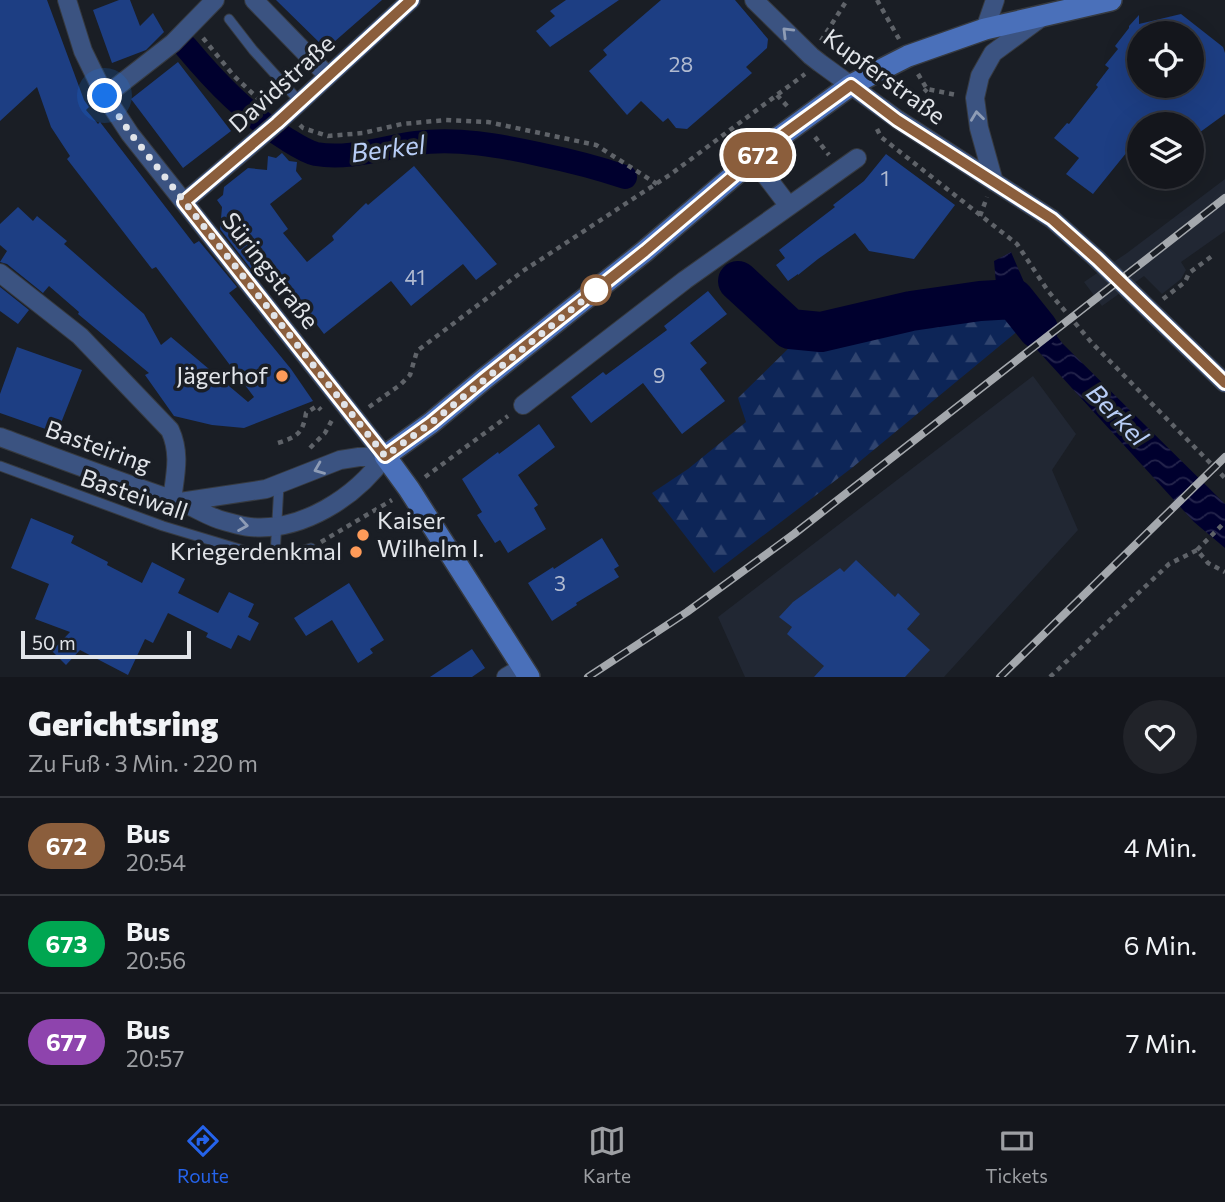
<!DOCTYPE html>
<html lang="de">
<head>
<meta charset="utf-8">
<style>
	body { margin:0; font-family:Commissioner,sans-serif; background:#212329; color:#f1f3f6; height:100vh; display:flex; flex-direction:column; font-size:26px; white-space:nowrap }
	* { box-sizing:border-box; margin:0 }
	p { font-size:23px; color:#9d9fa3 }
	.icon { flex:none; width:38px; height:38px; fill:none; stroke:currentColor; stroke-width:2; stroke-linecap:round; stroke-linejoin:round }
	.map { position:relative; height:677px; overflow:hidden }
	.side { display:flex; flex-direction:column; background:#14161c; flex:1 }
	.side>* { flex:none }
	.badge { padding:0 14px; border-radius:23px; font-size:24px; line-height:46px }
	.tools { position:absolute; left:1127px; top:21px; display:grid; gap:14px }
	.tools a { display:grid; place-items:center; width:77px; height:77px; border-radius:50%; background:#14161c; box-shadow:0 7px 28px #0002,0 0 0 2px #33353b; font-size:35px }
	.scale { position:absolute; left:21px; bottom:18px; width:170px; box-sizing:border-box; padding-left:7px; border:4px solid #e1e4e9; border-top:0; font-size:19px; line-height:24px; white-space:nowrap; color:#e1e4e9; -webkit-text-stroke:5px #1a1e25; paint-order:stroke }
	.you { position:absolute; width:35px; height:35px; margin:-18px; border:5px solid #fff; border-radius:50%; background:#1a73e8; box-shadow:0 0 0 10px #1a73e833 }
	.map>.badge { position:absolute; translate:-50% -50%; box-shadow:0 0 0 4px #fff }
	.round { display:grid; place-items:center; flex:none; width:74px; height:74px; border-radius:37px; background:#212329 }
	.overview { display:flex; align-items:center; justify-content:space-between; height:119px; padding:0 28px }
	h1 { font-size:33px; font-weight:800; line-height:52px }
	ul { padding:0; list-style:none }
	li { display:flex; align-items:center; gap:21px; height:98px; padding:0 28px; border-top:2px solid #33353b }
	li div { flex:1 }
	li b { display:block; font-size:26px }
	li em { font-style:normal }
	li .badge { min-width:77px; font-weight:700; text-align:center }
	.tabs { display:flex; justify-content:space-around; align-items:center; height:98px; border-top:2px solid #33353b; background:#14161c; font-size:19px; color:#9d9fa3 }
	.tabs a { display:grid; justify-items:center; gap:4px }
	.tabs .active { color:#2563eb }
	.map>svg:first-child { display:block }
	.built { fill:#212733 }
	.forest { fill:url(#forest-firs) }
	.water { fill:url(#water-waves) }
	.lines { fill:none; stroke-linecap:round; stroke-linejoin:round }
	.canal { stroke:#00002e; stroke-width:24 }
	.river { stroke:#00002e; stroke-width:40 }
	.building { fill:#1d3e83; fill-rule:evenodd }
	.lane-casing { stroke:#363a40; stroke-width:11 }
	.street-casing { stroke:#363a40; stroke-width:20 }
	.secondary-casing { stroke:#363a40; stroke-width:24 }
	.path { stroke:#5f6369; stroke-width:4.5; stroke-dasharray:5 5; stroke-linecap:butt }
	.lane { stroke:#3b5381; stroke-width:9 }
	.street { stroke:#3b5381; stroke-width:18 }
	.secondary { stroke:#4a70ba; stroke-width:21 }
	.rail-casing { stroke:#a4a8ad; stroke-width:8 }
	.rail { stroke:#1a1e25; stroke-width:5; stroke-dasharray:16; stroke-linecap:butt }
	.oneway { stroke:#8e9cb5 }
	.line-casing { stroke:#fff; stroke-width:16 }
	.line { stroke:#8b5e3c; stroke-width:10 }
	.walk { stroke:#e1e4e9; stroke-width:7; stroke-dasharray:0 12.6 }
	.stop-dot { fill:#fff; stroke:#8b5e3c; stroke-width:3.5 }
	.poi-dot { fill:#fe9b59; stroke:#1a1e25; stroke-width:2.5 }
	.labels { text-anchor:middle; stroke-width:7; stroke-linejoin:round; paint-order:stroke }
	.number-label { font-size:21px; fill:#b0bad0 }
	.street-label { font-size:24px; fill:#e1e4e9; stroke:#1a1e25 }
	.poi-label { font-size:24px; fill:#e1e4e9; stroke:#1a1e25; text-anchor:end }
	.water-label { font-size:26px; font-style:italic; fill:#b9cef7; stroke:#1a1e25 }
</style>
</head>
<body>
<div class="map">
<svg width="1225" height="677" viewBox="0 0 1225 677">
	<defs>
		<pattern id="forest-firs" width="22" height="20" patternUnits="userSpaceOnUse" patternTransform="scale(1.75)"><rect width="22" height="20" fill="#0d2557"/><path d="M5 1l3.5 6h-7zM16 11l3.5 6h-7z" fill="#30446f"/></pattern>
		<pattern id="water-waves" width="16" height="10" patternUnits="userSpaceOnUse" patternTransform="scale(1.75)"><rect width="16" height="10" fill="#00002e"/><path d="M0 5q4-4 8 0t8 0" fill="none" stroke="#25254c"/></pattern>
	</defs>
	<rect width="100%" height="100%" fill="#1a1e25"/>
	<path class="built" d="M1225,179V231L1181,262L1186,270L1181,279L1162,294L1144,276L1102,306L1084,282L1127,253Z
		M1033,376L1076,434L1052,470L1078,530L944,677H745L718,617Z"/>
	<path class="forest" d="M998,307L1019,330L853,467L714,573L652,493L688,469L746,422L738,398L797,340L853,334L914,319Z"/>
	<path class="water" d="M1011,252L1036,310L1063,344L1225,504V548L1194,522L998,307L994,261Z"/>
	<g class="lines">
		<path class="canal" d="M186,47C216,83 248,116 288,140C296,145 307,152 316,154C350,160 384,147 416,143C457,138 498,145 538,154C567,160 596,167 625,177"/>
		<path class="river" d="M738,281L790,329L821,332L911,311L980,301L1014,299L1038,329"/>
	</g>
	<path class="building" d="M0,0H47L84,100L89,107L86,110L98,124L100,122L194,244L199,241L237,287L229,293L291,369L313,401L244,428L212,425L174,416L145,375L149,373L78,314L79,312L49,286L43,293L7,264L0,262L7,251L0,245V224L18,207L33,221L37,216L67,241L64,244L144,314L161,345L171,337L248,402L254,397L156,267L152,269L67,159L70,156L51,127L37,87L0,121Z
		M119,0H130L140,26L153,13L164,32L146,50L112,63L93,10Z
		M276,0H382L326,49Z
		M566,0H619L550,47L536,31L555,16L550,11Z
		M661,0H735L768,39L767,48L746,67L752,73L687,129L676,128L668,118L663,122L641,101L627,115L589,71L607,55L603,50Z
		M1181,14L1223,47L1225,53V114L1192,138V124H1139V161L1127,152L1093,194L1066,174L1079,158L1054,138L1067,123L1069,124L1098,87L1096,85L1109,68L1105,65L1118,49L1115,46L1129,28V26L1139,15V24ZM1139,33H1192V86H1139Z
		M178,62L231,131L183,168L131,99Z
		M282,153L289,161L297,162L296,171L302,179L270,204L288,229L283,233L307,262L334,240L332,236L366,203L368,205L414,166L497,264L476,280L463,264L411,306L391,281L324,334L283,280L275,286L262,269L255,274L220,229L222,207L217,200L223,195L224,187L248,168L267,170L268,156L276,158Z
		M886,154L955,205L914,259L869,251L855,233L818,259L798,275V274L788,281L776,265L785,258L779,250L835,207L833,205L864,181Z
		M0,287L29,310L18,324L0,311Z
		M708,291L727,314L690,343L707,363L700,369L725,401L682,434L643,383L591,423L571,397L603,372L606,375L667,330L664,326Z
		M17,347L82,370L57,433L0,413V394Z
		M539,424L555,447L518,475L538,505L534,508L546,529L508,553L500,540L495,543L477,515L482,512L462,479L498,452L499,454Z
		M31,518L74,536L71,543L108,562L107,565L142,583L152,562L185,579L178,593L218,613L229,592L254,604L248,617L259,623L250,641L238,635L231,649L206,637L208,633L168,613L153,643L145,639L128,675L80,650L66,665L52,651L70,632L35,619L49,584L11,568Z
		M602,538L619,566L614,569L619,577L576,603L577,605L552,621L528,583L553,567L554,569Z
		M856,560L895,597L898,593L920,614L907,629L930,650L905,677H814L824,666L787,634L792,627L779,617L793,602L840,568L844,572Z
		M349,583L384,640L370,649L373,653L358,663L332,620L306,636L294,618Z
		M472,649L485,668L472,677H430Z"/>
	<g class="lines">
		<g class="lane-casing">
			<path id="lane" d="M229,19L253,50L300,102
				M0,466L163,526L253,553L275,555L295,553L311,548
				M275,555L279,485"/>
		</g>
		<g class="street-casing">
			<path id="street" d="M67,0L83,51L105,96L130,134L385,456
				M254,0L328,76
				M754,0L811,56L820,63L897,119L1052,219L1097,259L1225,383
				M985,29L995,0
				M105,96L173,43L215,0
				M753,159L788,205
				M994,182L979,128L975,98L980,76L993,53L1042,17
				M184,202L277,123L411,0
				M0,273L80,336L170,430C181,454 175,475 172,500
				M523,405L685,280L857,158
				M0,437C60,459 120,482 180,502C195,507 208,517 224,521C232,523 241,526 250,527C302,532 356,497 385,456
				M180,502L266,489L340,460L359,457L385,456
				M506,677L523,667"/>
		</g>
		<g class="secondary-casing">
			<path id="secondary" d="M529,677L409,489L385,456L431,423L484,379L645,251L778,138L851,85L908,56L985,29L1111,0"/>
		</g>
		<path class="path" d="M877,0L899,39
			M203,38L234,76L265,105L269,107
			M821,41L847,0
			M918,74L927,89L956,95
			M777,95L788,107
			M910,106L927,89
			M300,125L303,128L328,136L363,133L402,124L446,120L488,122L596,145L657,184
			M877,129L881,137L1017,244L1048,291L1092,343L1225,478
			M815,137L829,155
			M980,216L987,197
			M1163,299L1185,282L1189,273L1212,256
			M369,407L400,385L410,375L417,351L523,271L671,174L805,74
			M278,443C297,437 303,433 306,413L317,406L321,410
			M310,448L325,433L332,420
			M425,477L508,416
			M321,542L392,500
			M1197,550L1225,522
			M1050,677L1169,564L1197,550L1208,563L1225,572"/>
		<use href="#lane" class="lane"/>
		<use href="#street" class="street"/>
		<use href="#secondary" class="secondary"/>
		<g class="rail-casing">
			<path id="rail" d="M588,677L687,612L794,534L1225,198
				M1000,677L1225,457"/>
		</g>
		<use href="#rail" class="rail"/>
	</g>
	<defs><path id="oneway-chevron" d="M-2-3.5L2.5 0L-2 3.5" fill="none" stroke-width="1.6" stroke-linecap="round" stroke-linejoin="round" transform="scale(1.75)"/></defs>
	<g class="oneway">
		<use href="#oneway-chevron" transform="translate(787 32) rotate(-135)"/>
		<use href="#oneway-chevron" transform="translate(977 116) rotate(-97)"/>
		<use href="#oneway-chevron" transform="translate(319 469) rotate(158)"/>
		<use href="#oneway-chevron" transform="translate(243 525) rotate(9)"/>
	</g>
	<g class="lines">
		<g class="line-casing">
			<path id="line" d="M411,0L277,123L184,202L385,456L431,423L484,379L645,251L778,138L851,85L897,120L1052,219L1097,259L1225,383"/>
		</g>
		<use href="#line" class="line"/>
		<path class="walk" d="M105,96L131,134L385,456L431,423L597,289L596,290"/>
	</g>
	<circle class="stop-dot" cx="596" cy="290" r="14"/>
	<g class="poi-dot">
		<circle cx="282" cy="376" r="7"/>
		<circle cx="363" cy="535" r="7"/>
		<circle cx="356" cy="552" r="7"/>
	</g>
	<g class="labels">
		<g class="number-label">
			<text x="681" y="72">28</text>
			<text x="885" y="186">1</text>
			<text x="415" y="285">41</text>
			<text x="659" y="383">9</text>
			<text x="560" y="591">3</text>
		</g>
		<g class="street-label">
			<text transform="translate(884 77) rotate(36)" y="8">Kupferstraße</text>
			<text transform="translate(282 84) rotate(-42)" y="8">Davidstraße</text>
			<text transform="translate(270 271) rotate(52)" y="8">Süringstraße</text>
			<text transform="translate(98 447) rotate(20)" y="8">Basteiring</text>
			<text transform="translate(134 495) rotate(19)" y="8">Basteiwall</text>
		</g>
		<g class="poi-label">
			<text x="268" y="384">Jägerhof</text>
			<text x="377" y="529" text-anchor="start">Kaiser<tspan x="377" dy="28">Wilhelm I.</tspan></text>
			<text x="342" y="560">Kriegerdenkmal</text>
		</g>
		<g class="water-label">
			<text transform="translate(388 149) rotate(-7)" y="9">Berkel</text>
			<text transform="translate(1117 415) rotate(46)" y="9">Berkel</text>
		</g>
	</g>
</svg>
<div class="tools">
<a><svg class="icon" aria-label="locate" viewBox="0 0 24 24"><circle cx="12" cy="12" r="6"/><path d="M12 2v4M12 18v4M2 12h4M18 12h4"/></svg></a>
<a><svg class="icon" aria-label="layers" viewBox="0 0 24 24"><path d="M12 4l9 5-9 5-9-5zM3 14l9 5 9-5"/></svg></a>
</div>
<div class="scale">50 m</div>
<div class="you" style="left:105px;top:96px"></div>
<b class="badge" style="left:758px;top:155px;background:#8b5e3c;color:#fff">672</b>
</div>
<section class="side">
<div class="overview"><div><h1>Gerichtsring</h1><p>Zu Fuß · 3 Min. · 220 m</p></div><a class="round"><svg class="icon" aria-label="heart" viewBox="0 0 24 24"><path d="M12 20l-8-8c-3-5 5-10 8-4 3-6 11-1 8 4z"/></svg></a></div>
<ul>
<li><span class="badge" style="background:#8b5e3c;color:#fff">672</span><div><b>Bus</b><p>20:54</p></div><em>4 Min.</em></li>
<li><span class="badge" style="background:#00a651;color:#fff">673</span><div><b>Bus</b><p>20:56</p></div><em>6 Min.</em></li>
<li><span class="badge" style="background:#8e44ad;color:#fff">677</span><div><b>Bus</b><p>20:57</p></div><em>7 Min.</em></li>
</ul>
</section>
<nav class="tabs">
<a class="active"><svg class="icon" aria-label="directions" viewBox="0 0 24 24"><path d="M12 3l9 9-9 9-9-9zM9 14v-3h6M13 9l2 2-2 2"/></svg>Route</a>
<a><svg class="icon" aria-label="map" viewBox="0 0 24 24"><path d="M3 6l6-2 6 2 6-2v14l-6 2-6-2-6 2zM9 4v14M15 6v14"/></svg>Karte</a>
<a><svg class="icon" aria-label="tickets" viewBox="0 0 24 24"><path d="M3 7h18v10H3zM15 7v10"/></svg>Tickets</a>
</nav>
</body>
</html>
